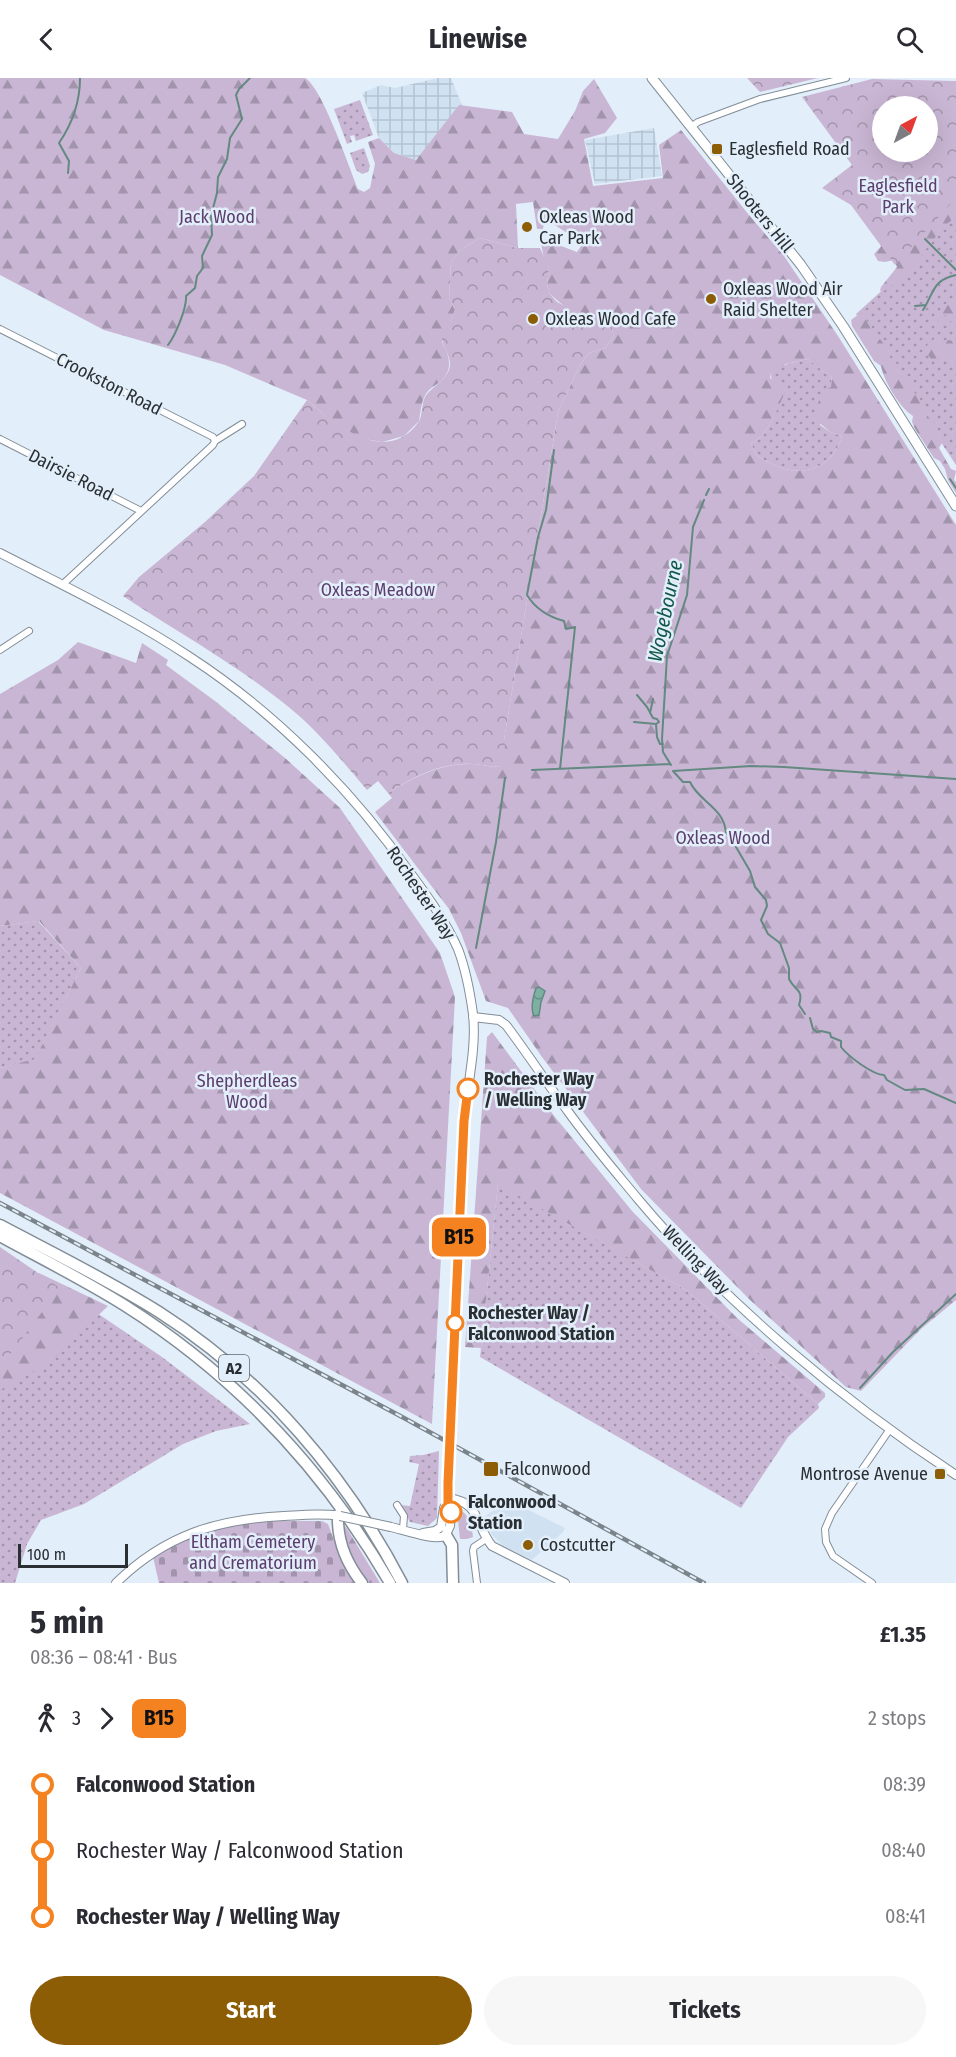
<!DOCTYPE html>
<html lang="en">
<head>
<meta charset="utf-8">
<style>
	body { margin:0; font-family:"Fira Sans Condensed",sans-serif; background:#f7f7f7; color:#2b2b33; height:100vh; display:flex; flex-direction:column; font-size:22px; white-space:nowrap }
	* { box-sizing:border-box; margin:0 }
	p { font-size:20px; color:#7c7c81 }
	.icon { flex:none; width:33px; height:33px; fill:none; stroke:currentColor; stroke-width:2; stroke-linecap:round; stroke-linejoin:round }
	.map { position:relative; height:1505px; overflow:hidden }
	.drawer { display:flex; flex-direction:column; background:#fff; flex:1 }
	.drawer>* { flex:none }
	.badge { padding:0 12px; border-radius:9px; font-size:21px; line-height:39px }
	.needle { width:39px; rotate:41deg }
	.controls { position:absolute; left:872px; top:18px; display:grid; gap:12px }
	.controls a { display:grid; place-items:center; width:66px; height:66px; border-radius:50%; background:#fff; box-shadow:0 6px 24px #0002; font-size:30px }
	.scale { position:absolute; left:18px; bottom:15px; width:110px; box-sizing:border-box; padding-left:6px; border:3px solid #2a2f33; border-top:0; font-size:16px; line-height:21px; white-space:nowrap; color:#2a2f33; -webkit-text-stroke:4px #e2eef9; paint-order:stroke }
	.map>.badge { position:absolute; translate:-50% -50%; box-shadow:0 0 0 3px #fff }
	.legs { display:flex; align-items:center; gap:9px; height:66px; padding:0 30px; font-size:20px }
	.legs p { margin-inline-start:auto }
	.headline { display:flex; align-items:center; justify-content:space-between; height:102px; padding:0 30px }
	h1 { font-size:33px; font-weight:700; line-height:45px }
	.action { display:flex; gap:12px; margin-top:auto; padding:12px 30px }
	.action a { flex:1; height:69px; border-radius:36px; background:#8d5d06; color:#fff; font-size:24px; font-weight:700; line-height:69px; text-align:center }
	.action a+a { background:#f7f7f7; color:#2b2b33 }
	ul { padding:0 30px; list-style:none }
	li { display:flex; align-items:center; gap:21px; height:66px; font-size:22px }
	li i { display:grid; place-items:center; width:9px; height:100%; margin:0 8px; background:currentColor }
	li i::after { content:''; width:15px; height:15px; margin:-8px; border:4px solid; border-radius:50%; background:#fff }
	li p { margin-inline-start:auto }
	li:first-child i { background:linear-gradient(#0000 50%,currentColor 0) }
	li:last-child i { background:linear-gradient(currentColor 50%,#0000 0) }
	header { display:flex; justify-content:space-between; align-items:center; height:78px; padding:0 30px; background:#fff; font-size:27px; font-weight:700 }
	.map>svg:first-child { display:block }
	.built { fill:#d0e2f2 }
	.industrial { fill:url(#industrial-grid) }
	.grass { fill:url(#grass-dots) }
	.forest { fill:url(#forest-firs); fill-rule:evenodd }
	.cemetery { fill:url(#cemetery-stones) }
	.park { fill:url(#park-crowns); fill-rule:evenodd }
	.water { fill:url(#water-ripples); stroke:#638981; stroke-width:1.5 }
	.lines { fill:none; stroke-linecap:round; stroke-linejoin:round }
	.stream { stroke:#638981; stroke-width:2 }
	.minor-casing { stroke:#828d97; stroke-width:8 }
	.tertiary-casing { stroke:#828d97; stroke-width:10 }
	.primary-casing { stroke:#828d97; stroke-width:11 }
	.trunk-casing { stroke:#828d97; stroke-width:13 }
	.minor { stroke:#fff; stroke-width:6 }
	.tertiary { stroke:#fff; stroke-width:8 }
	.primary { stroke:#fff; stroke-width:9 }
	.trunk { stroke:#fff; stroke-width:10 }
	.rail-casing { stroke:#7b848b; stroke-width:4.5 }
	.rail { stroke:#e2eef9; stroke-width:2; stroke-dasharray:7; stroke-linecap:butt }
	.tertiary-bridge-casing { stroke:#828d97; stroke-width:10; stroke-linecap:butt }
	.tertiary-bridge { stroke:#fff; stroke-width:8 }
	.line-1-casing { stroke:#fff; stroke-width:14 }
	.line-1 { stroke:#f58220; stroke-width:9 }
	.poi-dot { fill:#8d5d06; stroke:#e2eef9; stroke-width:2 }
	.stop-1-dot { fill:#fff; stroke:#f58220; stroke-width:3 }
	.labels { text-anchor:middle; stroke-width:5; stroke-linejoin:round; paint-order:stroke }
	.shield { fill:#e2eef9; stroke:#61686e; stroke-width:1.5 }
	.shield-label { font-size:16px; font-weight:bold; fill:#2a2f33 }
	.poi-label { font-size:18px; fill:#2a2f33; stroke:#e2eef9; text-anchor:start }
	.park-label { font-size:18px; fill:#5d3d6e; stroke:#e2eef9 }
	.street-label { font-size:18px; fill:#2a2f33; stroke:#e2eef9 }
	.stop-label { font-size:18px; font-weight:bold; fill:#2a2f33; stroke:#e2eef9; text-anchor:start }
	.water-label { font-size:20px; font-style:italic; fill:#12584a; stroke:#e2eef9 }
</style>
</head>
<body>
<header><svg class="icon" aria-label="back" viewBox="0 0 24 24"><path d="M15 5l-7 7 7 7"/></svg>Linewise<svg class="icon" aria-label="search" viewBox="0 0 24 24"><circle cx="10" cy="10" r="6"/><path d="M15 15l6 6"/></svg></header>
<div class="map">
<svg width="956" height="1505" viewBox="0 0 956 1505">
	<defs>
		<pattern id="industrial-grid" width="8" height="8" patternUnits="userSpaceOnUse" patternTransform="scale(1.5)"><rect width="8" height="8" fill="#d0e2f2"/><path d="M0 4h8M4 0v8" fill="none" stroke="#b3c2d0"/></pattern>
		<pattern id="grass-dots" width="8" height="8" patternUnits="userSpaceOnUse" patternTransform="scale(1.5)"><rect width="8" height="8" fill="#c9b6d4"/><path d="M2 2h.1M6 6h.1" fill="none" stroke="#a394ad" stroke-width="1.8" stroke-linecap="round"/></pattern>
		<pattern id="forest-firs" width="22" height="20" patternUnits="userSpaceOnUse" patternTransform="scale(1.5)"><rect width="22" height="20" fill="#c9b6d4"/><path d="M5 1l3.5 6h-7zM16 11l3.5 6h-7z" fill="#a394ad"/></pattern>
		<pattern id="cemetery-stones" width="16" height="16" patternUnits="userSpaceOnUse" patternTransform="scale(1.5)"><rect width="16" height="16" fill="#c9b6d4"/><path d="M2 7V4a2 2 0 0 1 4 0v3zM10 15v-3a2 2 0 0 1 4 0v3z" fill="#a394ad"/></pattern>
		<pattern id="park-crowns" width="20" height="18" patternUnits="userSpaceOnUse" patternTransform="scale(1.5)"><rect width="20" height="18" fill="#c9b6d4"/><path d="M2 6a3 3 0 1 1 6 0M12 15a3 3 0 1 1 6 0" fill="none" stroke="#a394ad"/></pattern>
		<pattern id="water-ripples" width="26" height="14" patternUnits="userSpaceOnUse" patternTransform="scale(1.5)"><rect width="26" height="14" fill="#7cb0a2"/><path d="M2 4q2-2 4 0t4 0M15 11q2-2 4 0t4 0" fill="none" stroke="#669085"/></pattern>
	</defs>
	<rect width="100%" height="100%" fill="#e2eef9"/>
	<path class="built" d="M508,1422L565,1450L563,1454L532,1482L503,1468L492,1457L484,1439Z"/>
	<path class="industrial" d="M438,0H451L464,32L416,82L394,75L379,60L362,15L381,7L395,10Z
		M654,50L662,98L595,106L585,62Z"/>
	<path class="grass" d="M360,22L373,57L356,63L354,57L350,58L352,64L347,66L334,31Z
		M364,70L370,88L368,94L362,96L356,92L350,75Z
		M956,131V387L856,236L899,197Z
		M808,281L827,296H832L831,309L820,347L830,354L842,358C832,392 800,401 770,385C767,383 761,381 758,378C755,375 753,369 751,366L763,357L774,339L771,295C781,286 795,284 808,281Z
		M38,843L81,890L35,982L0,990V848Z
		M498,1105L686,1212L818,1326L819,1330L788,1359L741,1430L480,1279Z
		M60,1210L162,1279L250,1346L216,1353L183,1366L84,1426L41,1442L27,1466L15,1505H0V1290Z
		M439,1373L437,1440L428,1448L410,1444L400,1427L410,1428L419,1386L409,1384L410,1378L423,1377Z"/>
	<path class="forest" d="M0,0H305C322,9 349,89 358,111L364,114L370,110L375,86L368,64L379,60L394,75L416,82L459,27L512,34L524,56L558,61L575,33L583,13L594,1L617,40L605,55L584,61L593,108L663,100L659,67L681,52L749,137L784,178L838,258L956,447V1222L921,1251L861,1313L846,1309L750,1222L641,1111L542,979L508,930L486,923L461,855L449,831L375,734L392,720L388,715C414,699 441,685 472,686C482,686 491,690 500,688L505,679L504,662L558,334L580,287L589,275L605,270L614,258L611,247L597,238H584L565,229L550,216L547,207L549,190L544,181L540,160L577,174L583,165L553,146L544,145L543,151H537L533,124L516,126L518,170L480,160L460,172L451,184L449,220L455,232L442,264C449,277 454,291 441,303C438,306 433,308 429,312C421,320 421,332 419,343L404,358L382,364L359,360L332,343L307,322L225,287L104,252L0,197ZM808,281L827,296H832L831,309C819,313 817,329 815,341L830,354L842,358C832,392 800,401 770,385C767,383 761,381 758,378C755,375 753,369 751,366L763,357L774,339L785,314L770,300L771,295L786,286Z
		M956,56V139L944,148L924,174L918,185L902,201L882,214L880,212L881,209L897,189L894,182L885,184L878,183L874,176L885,164L925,77Z
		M956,218V241L952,244L949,243L947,241L949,238L946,237L944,238L943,244L940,246L934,238L937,236L942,237L944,227Z
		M859,236H862L875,254L877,260L881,262L889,274L890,279L898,287L900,297L912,308L913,313L920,320L921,328L926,330L927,339L933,342L943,363L939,370L951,391L956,393L954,402L956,404V415L948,402L945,391L940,383L934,380L915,351L912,344L913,338C899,329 884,303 881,288L874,283L852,248L851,242Z
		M945,252L947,254L946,259L940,262L944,268L948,262L953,263L956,268V283H949L945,278L933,283L927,276V267Z
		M78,564L136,585L142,565L168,582L166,587L215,623L285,680L340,730L440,875L455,919L432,1346L0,1115V990L35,981L81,890L39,843L0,848V616L58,582Z
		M492,954L555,1039L632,1133L737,1240L825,1315V1319L818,1326L686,1212L498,1106L481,1270L465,1269L487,959Z
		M25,1195H39L108,1228L49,1285L0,1312V1256Z
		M461,1433C470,1437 472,1450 473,1459L467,1461H460L458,1442Z
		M339,1447L346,1449L380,1505H369L354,1486Z"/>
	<path class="cemetery" d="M251,1443H322L328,1446L342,1484L354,1505H159L153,1479L186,1459L229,1446Z"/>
	<path class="park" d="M747,0H818L760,14Z
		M872,1L956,3V120L895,187L851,127L822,110L852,87L802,19ZM882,28H927V74H882Z
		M480,160L518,170H540L549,190L547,207L550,216L557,224L584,238H597L611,247L614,258L605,270L589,275L580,287L558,334L504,662L506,679L501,688C491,690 482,686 473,686C441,684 414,699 388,715L378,703L367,712C343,684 320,655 291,631C241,589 177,554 123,518L139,499L205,444L254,398L307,322C336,347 385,388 418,345C423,338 421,327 425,319C432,308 449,301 450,287C450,278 445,272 443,265C441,261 443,255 443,251L450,244L455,232L449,220L451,184L460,172Z
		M0,1169L60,1210L0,1290Z"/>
	<path class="water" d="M539,909L545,913L541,924L539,937L534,938C530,930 533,919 536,910Z"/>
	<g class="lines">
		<path class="stream" d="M68,95L69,83L59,65C72,46 80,24 80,0
			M925,161L944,180
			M945,181L956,192
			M915,228L926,227
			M923,232C934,215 932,202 956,197
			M168,267C175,258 187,230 186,218L195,210L197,198L203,190L202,178L212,157L211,138L217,115L218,99L227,81L230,60L242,41L236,17L239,11L250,0
			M554,372L546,432L538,459L527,517C535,530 549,539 564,543L566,551L575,549L560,691
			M950,401L956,410
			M706,417L709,411
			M637,617L647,629L653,640L657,641L659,644L656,646L657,659L660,666H663
			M650,635L653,621
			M634,644L656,646
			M671,687L663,674L662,661L667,578L687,517L693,449L704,422
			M532,692L670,686
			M673,693L683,704H690C699,724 724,729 726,755L731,757L734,761L736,769L750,793L755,809L766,822L767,828L761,842L768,856L780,865L789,890V901C795,913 804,911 799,927L805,936
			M673,693L751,688L784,689L956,701
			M476,870L496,764L505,700
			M810,940L813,951L817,954L821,953L830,955L831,959L841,963V969C849,979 873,997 884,997L887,1002L905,1012L924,1011L956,1025
			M860,1310L893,1274L956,1216"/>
		<g class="minor-casing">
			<path id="minor" d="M691,49L698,44L760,21L846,0
				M0,251L213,359L215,363L213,367L62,507
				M0,361L141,433
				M215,363L242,346
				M0,572L29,553
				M397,1427L404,1438L403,1451
				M477,1505L473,1473L474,1469L486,1461
				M872,1505L833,1478L826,1464L825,1451L832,1435L890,1351"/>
		</g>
		<g class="tertiary-casing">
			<path id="tertiary" d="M0,475C64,508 130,539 190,579C276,635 352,712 411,796C428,819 446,844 458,871C466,892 470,914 473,936C477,973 466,1010 464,1047C458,1150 453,1254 450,1357
				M473,939L499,942L506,947C527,975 546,1004 567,1032C589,1063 614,1092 638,1121C725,1225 843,1323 956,1397
				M448,1420C481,1424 475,1447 492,1468L565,1505
				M391,1449C404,1452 435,1463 445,1458L450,1448L451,1434L448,1424V1401
				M423,1455L435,1453L441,1449L444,1430L448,1424
				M116,1505C165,1457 217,1441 284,1438C303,1437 321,1435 340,1438"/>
		</g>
		<g class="primary-casing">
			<path id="primary" d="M652,0L801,187L843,248L956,428"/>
		</g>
		<g class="trunk-casing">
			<path id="trunk" d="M0,1147C53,1175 108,1202 159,1234C264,1301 345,1396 402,1505
				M0,1158C42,1181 84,1202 124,1227C235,1297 324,1392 390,1505
				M338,1437C337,1462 347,1486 362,1505
				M446,1457L452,1467L453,1505"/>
		</g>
		<use href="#minor" class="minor"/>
		<use href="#tertiary" class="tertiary"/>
		<use href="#primary" class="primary"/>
		<use href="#trunk" class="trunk"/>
		<g class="rail-casing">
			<path id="rail" d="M0,1125L404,1340L704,1505"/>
		</g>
		<use href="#rail" class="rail"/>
		<g class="tertiary-bridge-casing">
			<path id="tertiary-bridge" d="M448,1401L450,1357
				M340,1438L391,1449"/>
		</g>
		<use href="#tertiary-bridge" class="tertiary-bridge"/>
	</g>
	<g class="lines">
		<g class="line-1-casing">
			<path id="line-1" d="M451,1434L448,1424V1405L464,1043L468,1011"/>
		</g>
		<use href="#line-1" class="line-1"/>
	</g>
	<g class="poi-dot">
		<rect x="711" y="65" width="12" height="12" rx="3"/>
		<circle cx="527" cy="149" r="6"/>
		<circle cx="711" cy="221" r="6"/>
		<circle cx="533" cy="241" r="6"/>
		<rect x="483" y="1383" width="16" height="16" rx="3"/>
		<rect x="934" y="1390" width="12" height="12" rx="3"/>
		<circle cx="528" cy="1467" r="6"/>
	</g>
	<g class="stop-1-dot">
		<circle cx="468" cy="1011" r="10"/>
		<circle cx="455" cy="1245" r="8"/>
		<circle cx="451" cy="1434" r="10"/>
	</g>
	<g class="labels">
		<rect class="shield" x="219" y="1277" width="30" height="26" rx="4.5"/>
		<g class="shield-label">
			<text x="234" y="1296">A2</text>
		</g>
		<g class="poi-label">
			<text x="729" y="77">Eaglesfield Road</text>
			<text x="539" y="145">Oxleas Wood<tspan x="539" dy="21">Car Park</tspan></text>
			<text x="723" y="217">Oxleas Wood Air<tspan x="723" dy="21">Raid Shelter</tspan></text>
			<text x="545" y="247">Oxleas Wood Cafe</text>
			<text x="504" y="1397">Falconwood</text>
			<text x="928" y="1402" text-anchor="end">Montrose Avenue</text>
			<text x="540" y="1473">Costcutter</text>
		</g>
		<g class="park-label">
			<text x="898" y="114">Eaglesfield<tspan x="898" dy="21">Park</tspan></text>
			<text x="217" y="145">Jack Wood</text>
			<text x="378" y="518">Oxleas Meadow</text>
			<text x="723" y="766">Oxleas Wood</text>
			<text x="247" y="1009">Shepherdleas<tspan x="247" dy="21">Wood</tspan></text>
			<text x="253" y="1470">Eltham Cemetery<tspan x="253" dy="21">and Crematorium</tspan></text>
		</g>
		<g class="street-label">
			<text transform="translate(760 135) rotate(51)" y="6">Shooters Hill</text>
			<text transform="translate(109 306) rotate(27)" y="6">Crookston Road</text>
			<text transform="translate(71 397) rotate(27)" y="6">Dairsie Road</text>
			<text transform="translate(421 815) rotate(56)" y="6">Rochester Way</text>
			<text transform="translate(696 1182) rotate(46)" y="6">Welling Way</text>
		</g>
		<g class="stop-label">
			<text x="484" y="1007">Rochester Way<tspan x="484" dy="21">/ Welling Way</tspan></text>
			<text x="468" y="1241">Rochester Way /<tspan x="468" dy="21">Falconwood Station</tspan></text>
			<text x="468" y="1430">Falconwood<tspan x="468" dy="21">Station</tspan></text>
		</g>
		<g class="water-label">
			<text transform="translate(665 533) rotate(-78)" y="7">Wogebourne</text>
		</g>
	</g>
</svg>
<div class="controls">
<a><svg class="needle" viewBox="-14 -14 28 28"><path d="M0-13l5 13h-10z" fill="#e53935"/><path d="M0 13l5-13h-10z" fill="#7c7c81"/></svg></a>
</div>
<div class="scale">100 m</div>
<b class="badge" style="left:459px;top:1159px;background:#f58220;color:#111">B15</b>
</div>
<section class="drawer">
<div class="headline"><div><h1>5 min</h1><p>08:36 – 08:41 · Bus</p></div><b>£1.35</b></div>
<div class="legs"><svg class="icon" aria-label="walk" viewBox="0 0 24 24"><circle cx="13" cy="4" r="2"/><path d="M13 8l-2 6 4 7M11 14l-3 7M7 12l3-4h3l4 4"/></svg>3<svg class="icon" aria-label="forward" viewBox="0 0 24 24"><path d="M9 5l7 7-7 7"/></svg><b class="badge" style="background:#f58220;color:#111">B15</b><p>2 stops</p></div>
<ul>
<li><i style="color:#f58220"></i><b>Falconwood Station</b><p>08:39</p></li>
<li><i style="color:#f58220"></i><span>Rochester Way / Falconwood Station</span><p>08:40</p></li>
<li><i style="color:#f58220"></i><b>Rochester Way / Welling Way</b><p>08:41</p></li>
</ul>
<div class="action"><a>Start</a><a>Tickets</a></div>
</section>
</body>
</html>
